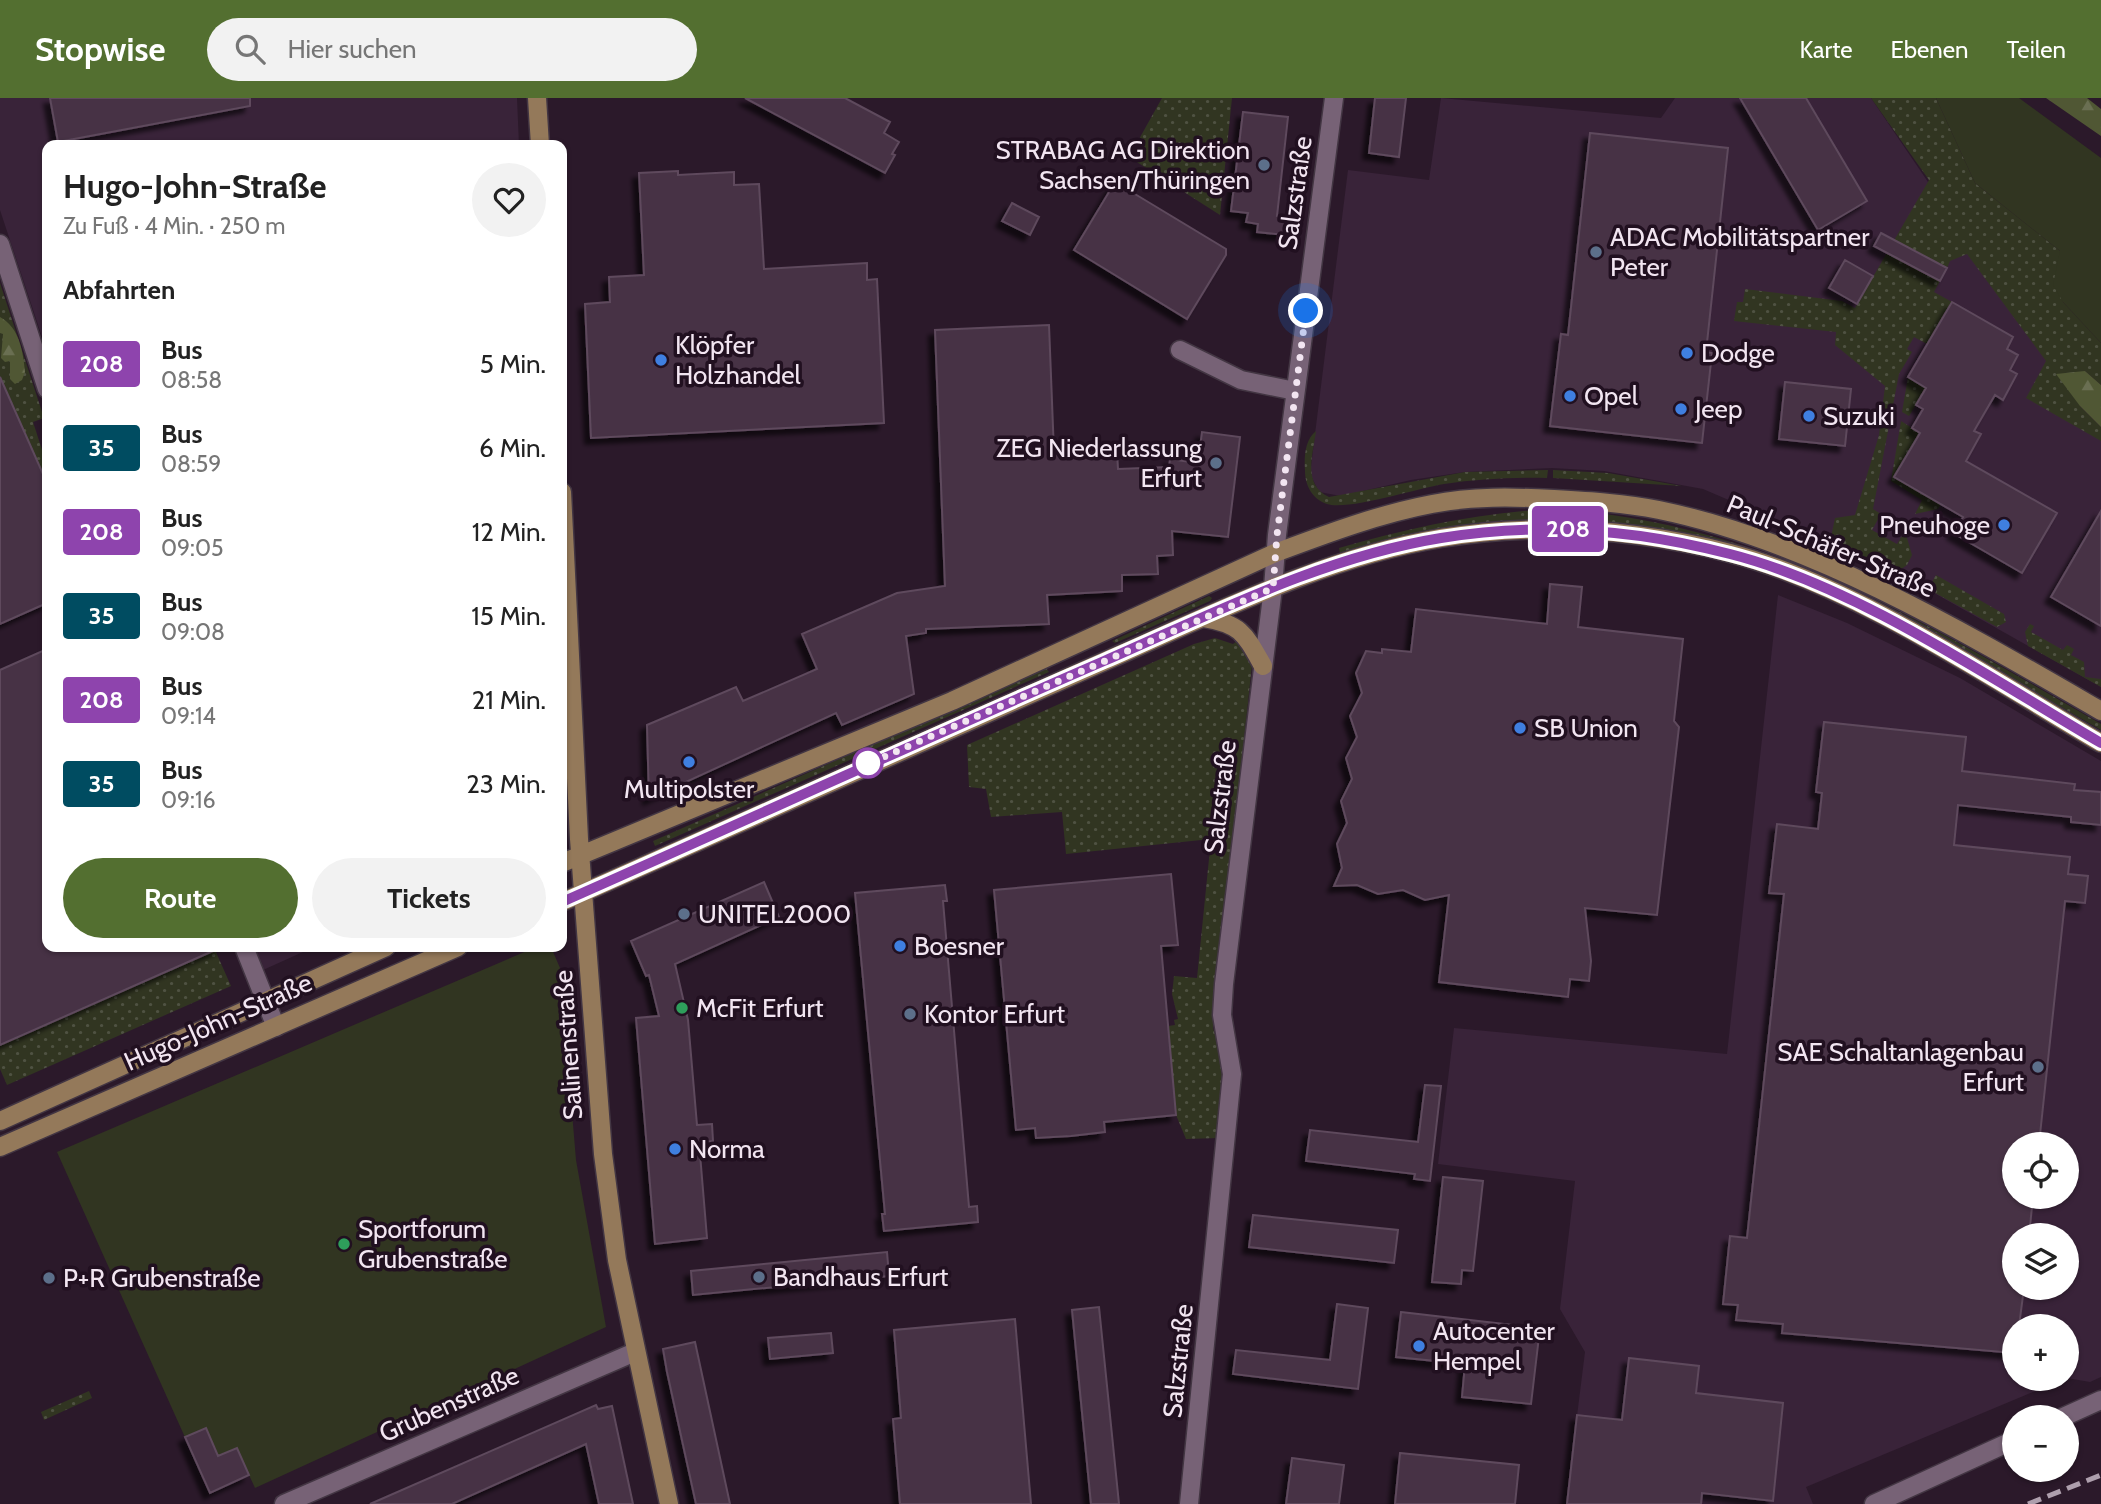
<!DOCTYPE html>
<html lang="de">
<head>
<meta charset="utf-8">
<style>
	body { margin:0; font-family:Cabin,sans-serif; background:#f2f2f2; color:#222; height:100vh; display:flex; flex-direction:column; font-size:26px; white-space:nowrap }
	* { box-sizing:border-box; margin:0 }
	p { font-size:23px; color:#767676 }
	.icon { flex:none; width:38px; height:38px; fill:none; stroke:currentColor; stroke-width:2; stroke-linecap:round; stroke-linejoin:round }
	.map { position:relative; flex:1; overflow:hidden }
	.details { position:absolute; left:42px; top:42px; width:525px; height:812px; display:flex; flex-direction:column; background:#fff; border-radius:14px; box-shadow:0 2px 5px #0004 }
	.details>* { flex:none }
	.badge { padding:0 14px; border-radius:5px; font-size:24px; line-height:46px }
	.buttons { position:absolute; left:2002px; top:1034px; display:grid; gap:14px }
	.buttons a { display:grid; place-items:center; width:77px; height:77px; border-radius:50%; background:#fff; box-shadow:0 2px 5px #0004; font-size:35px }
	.you { position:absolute; width:35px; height:35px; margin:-18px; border:5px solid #fff; border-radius:50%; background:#1a73e8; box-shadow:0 0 0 10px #1a73e833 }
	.map>.badge { position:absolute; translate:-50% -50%; box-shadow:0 0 0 4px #fff }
	h2 { padding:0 21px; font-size:26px; line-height:63px }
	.round { display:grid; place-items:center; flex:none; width:74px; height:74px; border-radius:37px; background:#f2f2f2 }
	.headline { display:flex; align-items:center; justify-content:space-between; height:119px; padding:0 21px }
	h1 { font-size:33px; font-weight:800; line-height:52px }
	.primary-button { display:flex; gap:14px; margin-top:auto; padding:14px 21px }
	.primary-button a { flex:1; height:80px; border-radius:42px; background:#536f30; color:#fff; font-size:28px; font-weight:800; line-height:80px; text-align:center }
	.primary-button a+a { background:#f2f2f2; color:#222 }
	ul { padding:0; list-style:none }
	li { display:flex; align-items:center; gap:21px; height:84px; padding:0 21px }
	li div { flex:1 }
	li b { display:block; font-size:26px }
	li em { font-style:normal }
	li .badge { min-width:77px; font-weight:700; text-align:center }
	header { display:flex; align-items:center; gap:42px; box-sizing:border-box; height:98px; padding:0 35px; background:#536f30; color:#fff }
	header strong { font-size:33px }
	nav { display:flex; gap:38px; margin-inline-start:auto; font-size:24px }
	.search { width:490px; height:63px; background:#f2f2f2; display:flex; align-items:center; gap:18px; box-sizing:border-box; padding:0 24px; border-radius:38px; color:#767676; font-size:26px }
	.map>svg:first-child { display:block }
	.built { fill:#392339; fill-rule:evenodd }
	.grass { fill:url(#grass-dots) }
	.forest { fill:url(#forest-firs) }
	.garden { fill:#313521 }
	.building { fill:#463345; stroke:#5e4a5d; stroke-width:2; filter:url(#shadow) }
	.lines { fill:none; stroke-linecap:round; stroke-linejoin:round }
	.street-casing { stroke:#433643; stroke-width:21 }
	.secondary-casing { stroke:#433643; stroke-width:21 }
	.street { stroke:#776276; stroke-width:18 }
	.secondary { stroke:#94795a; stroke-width:18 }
	.rail { stroke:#ae9fad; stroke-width:5; stroke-dasharray:14 7; stroke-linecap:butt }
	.line-casing { stroke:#fff; stroke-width:16 }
	.line { stroke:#8e44ad; stroke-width:10 }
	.walk { stroke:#f2e5f1; stroke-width:7; stroke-dasharray:0 12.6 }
	.service-dot { fill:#5c6f8a; stroke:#211020; stroke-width:2.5 }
	.shop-dot { fill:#3f7fe0; stroke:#211020; stroke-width:2.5 }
	.stop-dot { fill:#fff; stroke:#8e44ad; stroke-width:3.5 }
	.leisure-dot { fill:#2e9e5b; stroke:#211020; stroke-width:2.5 }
	.labels { text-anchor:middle; stroke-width:7; stroke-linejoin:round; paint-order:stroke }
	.poi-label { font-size:26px; fill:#f2e5f1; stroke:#211020; text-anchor:start }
	.street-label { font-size:26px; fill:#f2e5f1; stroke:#211020 }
</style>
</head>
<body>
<header>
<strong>Stopwise</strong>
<div class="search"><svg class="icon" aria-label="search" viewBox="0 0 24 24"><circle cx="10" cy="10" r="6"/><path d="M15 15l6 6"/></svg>Hier suchen</div>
<nav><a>Karte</a><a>Ebenen</a><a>Teilen</a></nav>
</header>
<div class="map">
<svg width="2101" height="1406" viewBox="0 0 2101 1406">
	<defs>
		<pattern id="grass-dots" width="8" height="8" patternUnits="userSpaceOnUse" patternTransform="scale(1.75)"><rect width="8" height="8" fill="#313521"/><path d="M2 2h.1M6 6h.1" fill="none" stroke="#4f5242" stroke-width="1.8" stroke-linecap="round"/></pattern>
		<pattern id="forest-firs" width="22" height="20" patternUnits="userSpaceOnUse" patternTransform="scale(1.75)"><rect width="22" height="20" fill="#505734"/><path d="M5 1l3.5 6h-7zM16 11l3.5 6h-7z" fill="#6a6f52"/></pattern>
		<filter id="shadow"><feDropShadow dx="-6" dy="6" stdDeviation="2" flood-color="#0009"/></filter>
	</defs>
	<rect width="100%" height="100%" fill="#2b192a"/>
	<path class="built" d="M0,0H517L519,47H47V254L0,112Z
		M1441,0L1661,20L1675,0H1871L2080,308L2101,329V589L1897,474L1703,391L1604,373L1552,370L1465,374L1411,382L1341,398L1319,394L1310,376L1348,72L1429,82Z
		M1778,497L1847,525L1960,580L2101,663V1279L2090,1284L2067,1280V1228H2014V1281H2064L1806,1389L1813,1406H1566L1585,1254L1560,1211L1575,1083L1438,1066L1454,930L1727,956ZM2014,1046H2067V1099H2014ZM2014,1138H2067V1190H2014Z
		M254,849H314L263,872Z"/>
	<path class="grass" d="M1162,0H1232L1220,117L1129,59Z
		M1871,0H1936L1975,85L2060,153L2063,204L2101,245V287L2085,273L2080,308L2101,329V343L2026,300L2046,263L1967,156L1950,163L1947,170L1917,155L1910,168L1940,183L1934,194L1952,204L1927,246L1914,239L1907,251L1912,254L1899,276L1873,411L1881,416L1872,432L1897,446L1905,433L1912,457L1907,467L1897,474L1830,444L1835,420L1855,417L1879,337L1885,288L1835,247L1836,234L1734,223L1737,204H1743L1745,191L1842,203L1855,210L1929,82Z
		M0,185L44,320L33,324L47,367V385L0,279Z
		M1908,279L1941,298L1939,302L1924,294L1909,318L1902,314Z
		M1901,323L1920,335L1895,379L1941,406L1938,411L1915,416L1922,402L1891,383Z
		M1316,333C1313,357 1302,386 1329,399L1465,374L1548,372L1547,380C1513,379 1478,381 1444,386C1419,390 1347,413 1327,406C1312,401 1305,387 1305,373C1304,358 1305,342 1316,333Z
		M1553,372L1608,375L1682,388L1553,380Z
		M1554,411C1763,424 1924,524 2101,626V632L1977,561L1718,443C1586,410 1470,419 1340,455L1339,450C1409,430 1481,414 1554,411Z
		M1936,477L2004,516L2006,524L1997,529L1928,491Z
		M1209,498L1212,500L1210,503L1115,545L1112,543Z
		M2030,526L2034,528L2031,534L2063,552L2067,547L2074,551L2071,557L2084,564L2085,579L2101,581V589L2028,548L2025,534Z
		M1215,540L1233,546L1238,542L1247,550L1252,567L1213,930C1226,968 1223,1001 1220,1040L1186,1041L1176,1017L1168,928L1175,927L1174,922L1178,921L1172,896L1174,878L1197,880L1211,741L1066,756L1062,714L991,719L986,691L969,689L967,647L1194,546Z
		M1046,570L1049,574L655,748L653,743Z
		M215,852L231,888L7,987L0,971V947Z
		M89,1293L92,1300L44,1322L41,1314Z"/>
	<path class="forest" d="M2046,0H2087L2101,11V38Z
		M0,219C20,230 23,254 25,274L22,282L15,286L10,281V263L5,264L1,260L3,236L0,235Z
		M2085,273L2101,287V329L2080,308L2056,276Z"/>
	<path class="garden" d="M1936,0H2019L2101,60V245L2063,204L2053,187L2060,153L1975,85Z
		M536,849H551L560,870L576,1062L606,1229L255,1390L249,1377L210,1395L57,1054Z"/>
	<path class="building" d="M50,0H250V8L58,44Z
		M745,0H845L890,24L884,35L899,44L892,56L895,57L885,75Z
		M1375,0H1406L1399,59L1369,55Z
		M1740,0H1806L1867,103L1818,132Z
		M1243,14L1288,19L1277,118L1287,120L1285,137L1257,134L1258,126L1246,124L1248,115L1231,113Z
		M1590,35L1728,50L1706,254L1712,255L1702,345L1550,328L1561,236L1568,237Z
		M678,73V77L734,74V87L759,86L764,171L867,165V182L877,181L884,325L591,340L585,206L610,204L609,179L644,177L639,75Z
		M1115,84L1226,151V157L1187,221L1074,152Z
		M1012,105L1039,119L1030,137L1002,123Z
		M1881,135L1947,170L1940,183L1874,148Z
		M1845,162L1873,178L1857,206L1829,190Z
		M1952,204L2013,239L2007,251L2018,257L2010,272L2017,276L2003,302L1995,297L1974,333L1981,336L1966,363L2057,415L2022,475L1953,435L1963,419L1894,379L1920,335L1912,330L1923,311L1916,307L1926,290L1908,279Z
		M1049,227L1054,355L1117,353L1118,371L1169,369L1170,361L1198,365L1202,334L1240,339L1228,439L1172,433L1173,457L1157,458L1158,476L1122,477V493L1047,497L1049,526L926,531V535L906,538L914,596L842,627L836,615L649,701L647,627L736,589L743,603L817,571L802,536L897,495L945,488L935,232Z
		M0,279L47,385V505L0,526Z
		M1785,284L1851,291L1845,348L1779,341Z
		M2101,413V528L2051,499Z
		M1550,486L1582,489L1578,529L1683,541L1674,623L1679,629L1657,817L1585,810L1591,863L1589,883L1570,881L1568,899L1439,884L1449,797L1425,802L1403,792L1378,796L1357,787L1334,788L1342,770L1337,746L1347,725L1341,703L1352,681L1346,660L1357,639L1350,618L1362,595L1356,575L1366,553L1382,555V551L1411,554L1416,511L1547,526Z
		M47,551V849H222L0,947V572Z
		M1824,624L1966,639L1962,673L2075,686L2074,692L2101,694V727L2071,724V719L1958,707L1954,747L2070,759L2068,776L2088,778L2085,805L2065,803L2039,1046H2014V1099H2033L2029,1138H2014V1190H2024L2019,1228H2014V1255L1782,1235L1783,1226L1736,1222L1738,1207L1723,1206L1730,1138L1747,1140L1784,796L1769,795L1777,726L1818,731L1822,695L1816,694Z
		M1171,776L1178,847L1161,848L1176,1017L1104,1024L1105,1034L1071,1038L1036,1040L1035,1030L1016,1032L994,792Z
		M764,784L779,819L675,866L688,922L697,1027L712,1026L713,1043L699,1044L707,1140L655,1146L636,920L659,918L649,877L646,878L631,843Z
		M945,787L947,803H943L969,1109L977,1108L978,1124L884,1133L882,1116H885L855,795Z
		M1425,987L1441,988L1430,1083L1414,1081L1415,1076L1306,1063L1310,1032L1418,1044Z
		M1443,1079L1483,1083L1473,1173L1462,1172L1461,1186L1432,1184Z
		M1253,1117L1398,1132L1394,1165L1249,1149Z
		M887,1154L889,1178L693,1197L691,1173Z
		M1337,1206L1368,1210L1358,1291L1233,1276L1236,1252L1330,1262Z
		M1099,1209L1119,1406H1091L1072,1212Z
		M1401,1214L1540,1230L1531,1306L1462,1299L1465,1266L1396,1259Z
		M1015,1221L1031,1406H900L893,1321L901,1320L894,1232Z
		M831,1235L833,1255L770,1261L768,1240Z
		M695,1244L730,1406H696L667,1274L663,1251Z
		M1629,1260L1699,1268L1696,1295L1783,1305L1773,1403L1702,1395L1701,1406H1567L1577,1317L1622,1322Z
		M596,1307L598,1311L612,1308L633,1406H599L586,1346L452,1406H370Z
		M206,1330L218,1358L237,1350L249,1377L210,1395L185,1339Z
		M1400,1355L1519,1367L1515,1406H1395Z
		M1292,1360L1344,1367L1339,1406H1286Z"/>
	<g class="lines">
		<g class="street-casing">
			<path id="street" d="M0,146L47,291
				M1180,252L1241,282L1295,293
				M244,849L276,929
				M2061,1320L2101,1302
				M284,1406L635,1254
				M1189,1406L1232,976L1222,917L1224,886L1273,490L1277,437L1334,0
				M1874,1406L2014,1342"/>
		</g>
		<g class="secondary-casing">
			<path id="secondary" d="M537,0L540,47
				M562,394L579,741L603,1056L617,1162L669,1406
				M1204,520C1241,526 1245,536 1263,568
				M562,765L952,603L1275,455C1326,436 1379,416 1432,406C1472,398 1513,399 1554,401C1589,403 1624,405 1659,412C1811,443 1968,536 2101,613
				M562,804C746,724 928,640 1112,560C1217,514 1326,459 1441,440C1538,424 1635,431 1730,455C1856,488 1988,579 2101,645
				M0,1023L386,849
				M0,1049L458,849"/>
		</g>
		<use href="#street" class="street"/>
		<use href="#secondary" class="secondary"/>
		<path class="rail" d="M2028,1406L2101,1377"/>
	</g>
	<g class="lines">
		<g class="line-casing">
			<path id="line" d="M562,804C743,724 922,642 1104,563C1212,516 1323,459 1441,440C1538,424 1635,431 1730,456C1856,488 1988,579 2101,645"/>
		</g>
		<use href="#line" class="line"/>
		<path class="walk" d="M868,665L865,667L1273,490L1277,437L1306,213"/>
	</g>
	<g class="service-dot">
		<circle cx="1264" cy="67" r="7"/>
		<circle cx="1596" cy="154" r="7"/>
		<circle cx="1216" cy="365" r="7"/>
		<circle cx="684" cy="816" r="7"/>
		<circle cx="910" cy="916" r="7"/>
		<circle cx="2038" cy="969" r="7"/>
		<circle cx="759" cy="1179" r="7"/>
		<circle cx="49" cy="1180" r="7"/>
	</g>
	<g class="shop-dot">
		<circle cx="1687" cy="255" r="7"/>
		<circle cx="661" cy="262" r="7"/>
		<circle cx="1570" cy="298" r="7"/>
		<circle cx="1681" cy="311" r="7"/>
		<circle cx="1809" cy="318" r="7"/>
		<circle cx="2004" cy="427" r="7"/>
		<circle cx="1520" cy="630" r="7"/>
		<circle cx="689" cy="664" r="7"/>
		<circle cx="900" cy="848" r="7"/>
		<circle cx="675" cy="1051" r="7"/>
		<circle cx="1419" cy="1248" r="7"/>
	</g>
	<circle class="stop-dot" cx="868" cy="665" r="14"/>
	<g class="leisure-dot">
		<circle cx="682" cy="910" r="7"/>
		<circle cx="344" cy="1146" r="7"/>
	</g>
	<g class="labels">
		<g class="poi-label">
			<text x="1250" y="61" text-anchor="end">STRABAG AG Direktion<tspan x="1250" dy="30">Sachsen/Thüringen</tspan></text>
			<text x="1610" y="148">ADAC Mobilitätspartner<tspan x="1610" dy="30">Peter</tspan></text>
			<text x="675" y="256">Klöpfer<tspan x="675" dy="30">Holzhandel</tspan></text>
			<text x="1701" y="264">Dodge</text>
			<text x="1584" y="307">Opel</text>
			<text x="1695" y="320">Jeep</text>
			<text x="1823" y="327">Suzuki</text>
			<text x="1202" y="359" text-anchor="end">ZEG Niederlassung<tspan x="1202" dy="30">Erfurt</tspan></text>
			<text x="1990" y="436" text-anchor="end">Pneuhoge</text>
			<text x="1534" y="639">SB Union</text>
			<text x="689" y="700" text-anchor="middle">Multipolster</text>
			<text x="698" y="825">UNITEL2000</text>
			<text x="914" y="857">Boesner</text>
			<text x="696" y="919">McFit Erfurt</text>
			<text x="924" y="925">Kontor Erfurt</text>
			<text x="2024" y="963" text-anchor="end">SAE Schaltanlagenbau<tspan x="2024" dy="30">Erfurt</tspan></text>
			<text x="689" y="1060">Norma</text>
			<text x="358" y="1140">Sportforum<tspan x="358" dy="30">Grubenstraße</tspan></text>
			<text x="773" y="1188">Bandhaus Erfurt</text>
			<text x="63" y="1189">P+R Grubenstraße</text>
			<text x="1433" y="1242">Autocenter<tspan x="1433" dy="30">Hempel</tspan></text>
		</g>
		<g class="street-label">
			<text transform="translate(1295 95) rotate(-82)" y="9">Salzstraße</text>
			<text transform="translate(1831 448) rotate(23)" y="9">Paul-Schäfer-Straße</text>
			<text transform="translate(1220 699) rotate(-83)" y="9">Salzstraße</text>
			<text transform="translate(218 924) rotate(-24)" y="9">Hugo-John-Straße</text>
			<text transform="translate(568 947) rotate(-94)" y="9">Salinenstraße</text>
			<text transform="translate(1178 1263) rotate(-84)" y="9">Salzstraße</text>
			<text transform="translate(449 1306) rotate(-24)" y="9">Grubenstraße</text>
		</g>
	</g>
</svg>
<div class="buttons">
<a><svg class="icon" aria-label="locate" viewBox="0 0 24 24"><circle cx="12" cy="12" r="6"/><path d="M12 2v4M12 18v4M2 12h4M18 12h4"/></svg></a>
<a><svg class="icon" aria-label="layers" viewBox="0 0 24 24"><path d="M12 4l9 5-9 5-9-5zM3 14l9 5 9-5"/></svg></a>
<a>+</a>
<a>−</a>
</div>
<div class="you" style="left:1306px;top:213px"></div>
<b class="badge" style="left:1568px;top:431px;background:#8e44ad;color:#fff">208</b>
<section class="details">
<div class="headline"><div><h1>Hugo-John-Straße</h1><p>Zu Fuß · 4 Min. · 250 m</p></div><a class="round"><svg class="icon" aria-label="heart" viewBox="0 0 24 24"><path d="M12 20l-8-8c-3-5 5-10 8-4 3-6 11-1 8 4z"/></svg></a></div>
<h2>Abfahrten</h2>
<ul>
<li><span class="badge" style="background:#8e44ad;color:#fff">208</span><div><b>Bus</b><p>08:58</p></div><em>5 Min.</em></li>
<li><span class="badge" style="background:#004c61;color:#fff">35</span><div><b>Bus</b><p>08:59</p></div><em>6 Min.</em></li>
<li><span class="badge" style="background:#8e44ad;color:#fff">208</span><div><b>Bus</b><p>09:05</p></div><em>12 Min.</em></li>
<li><span class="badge" style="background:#004c61;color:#fff">35</span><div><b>Bus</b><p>09:08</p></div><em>15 Min.</em></li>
<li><span class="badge" style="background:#8e44ad;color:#fff">208</span><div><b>Bus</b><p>09:14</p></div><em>21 Min.</em></li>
<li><span class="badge" style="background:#004c61;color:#fff">35</span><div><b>Bus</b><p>09:16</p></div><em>23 Min.</em></li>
</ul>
<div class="primary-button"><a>Route</a><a>Tickets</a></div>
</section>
</div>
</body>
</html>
